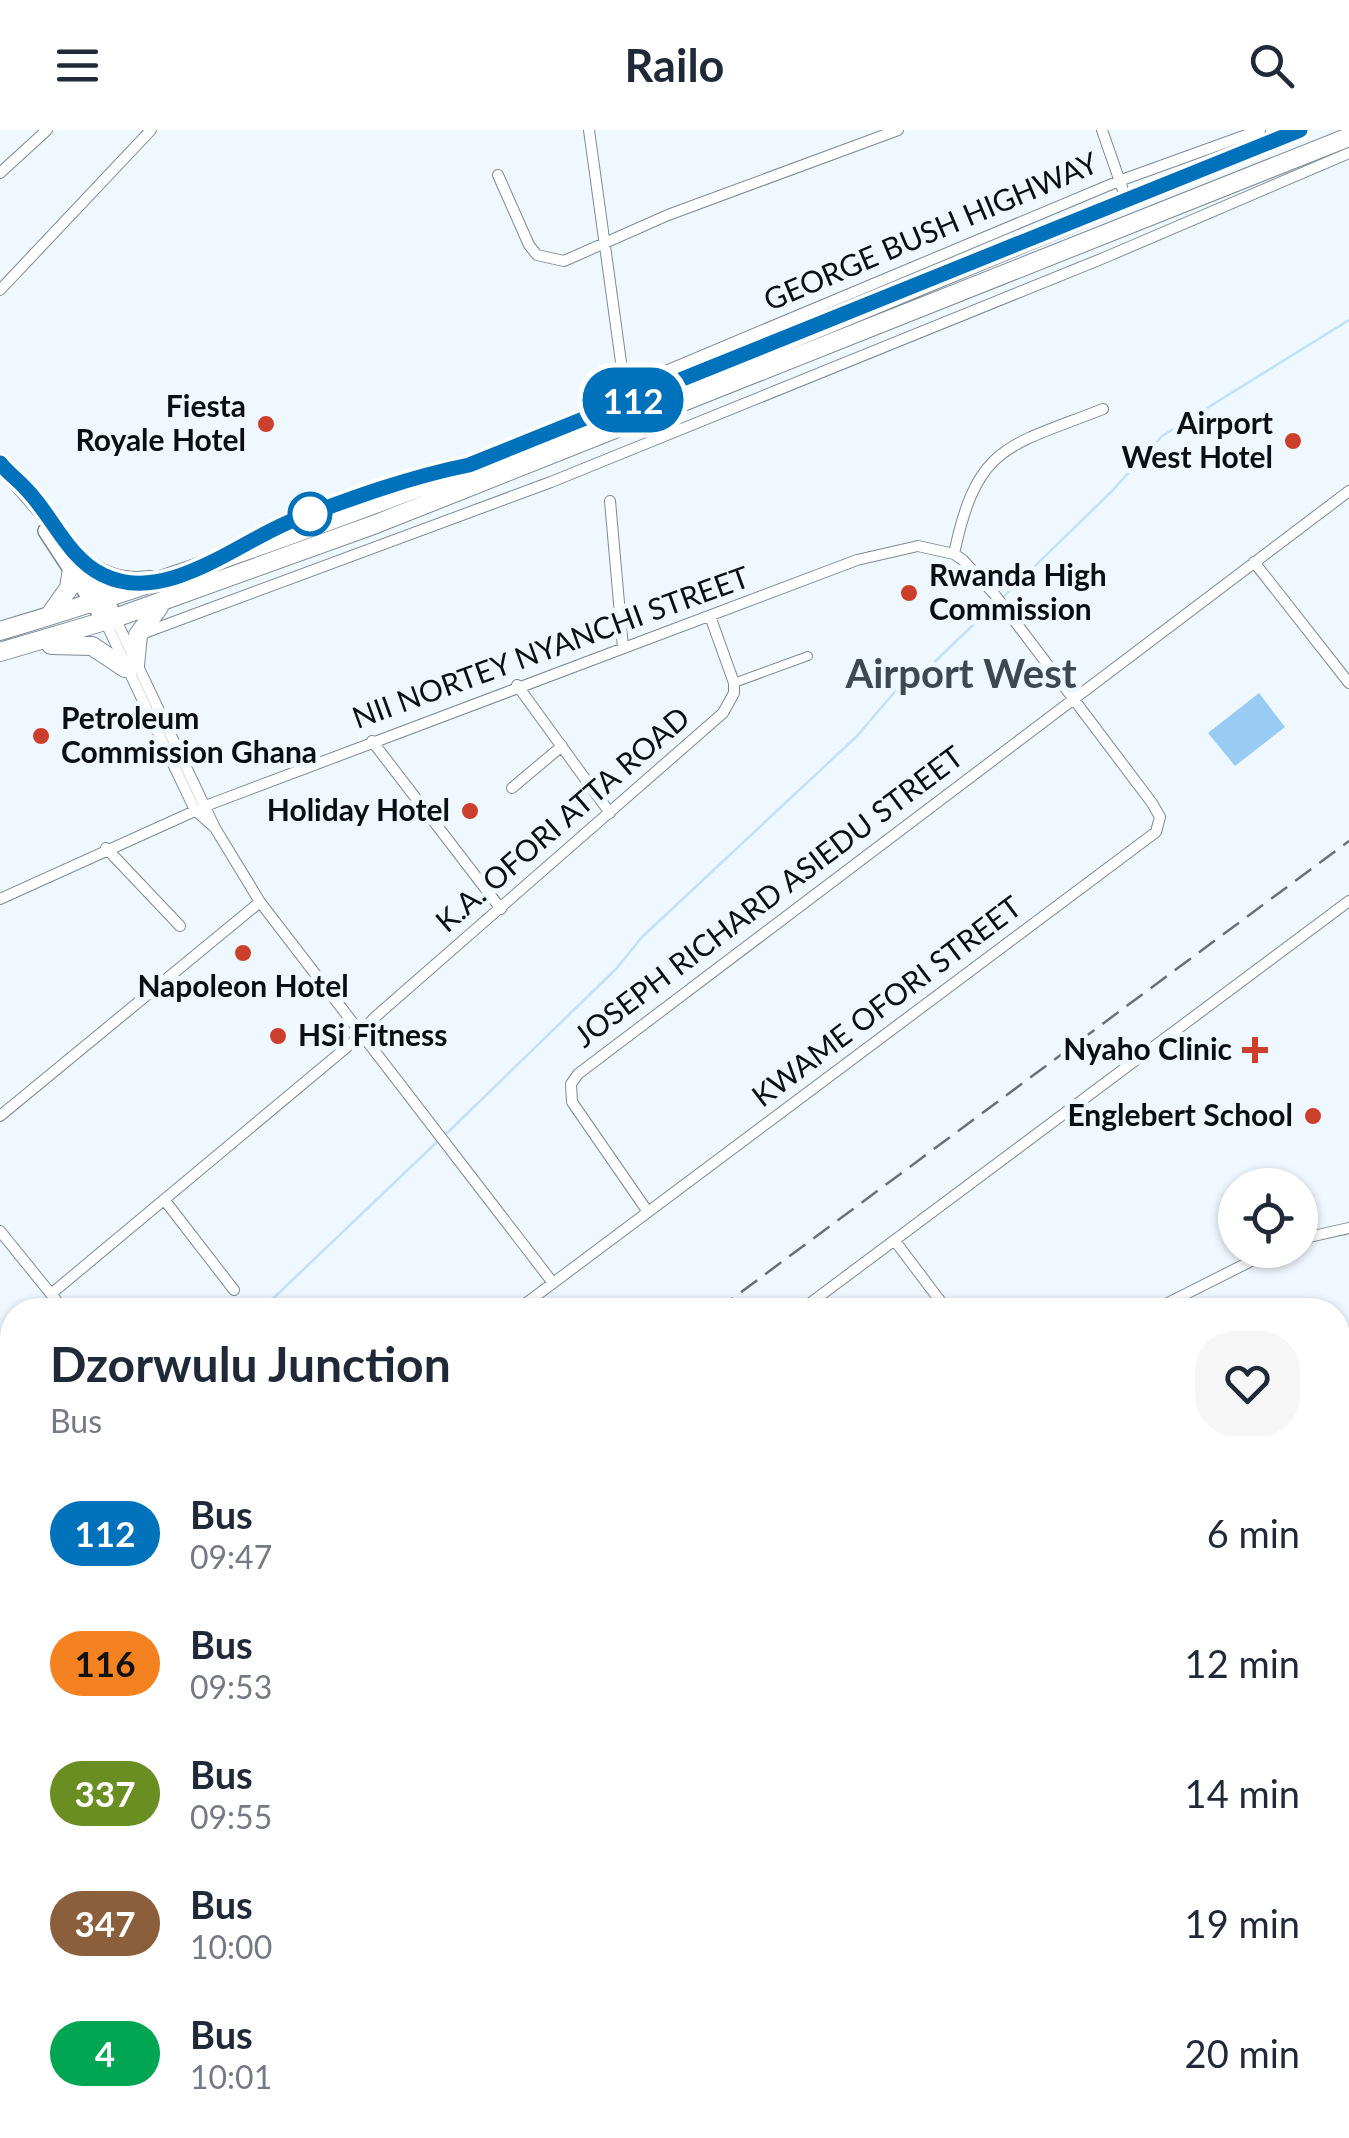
<!DOCTYPE html>
<html lang="en">
<head>
<meta charset="utf-8">
<style>
	body { margin:0; font-family:Lato,sans-serif; background:#f6f6f7; color:#1f2937; height:100vh; display:flex; flex-direction:column; font-size:38px; white-space:nowrap }
	* { box-sizing:border-box; margin:0 }
	p { font-size:32px; color:#747a83 }
	.icon { flex:none; width:55px; height:55px; fill:none; stroke:currentColor; stroke-width:2; stroke-linecap:round; stroke-linejoin:round }
	.map { position:relative; flex:1; overflow:hidden }
	.drawer { position:absolute; left:0px; top:1168px; width:1350px; height:842px; display:flex; flex-direction:column; background:#fff; border-radius:40px 40px 0 0; box-shadow:0 2px 8px #0004 }
	.drawer>* { flex:none }
	.badge { padding:0 20px; border-radius:32px; font-size:35px; line-height:65px }
	.controls { position:absolute; left:1218px; top:1038px; display:grid; gap:20px }
	.controls a { display:grid; place-items:center; width:100px; height:100px; border-radius:50%; background:#fff; box-shadow:0 2px 8px #0004; font-size:50px }
	.map>.badge { position:absolute; translate:-50% -50%; box-shadow:0 0 0 5px #fff }
	.round { display:grid; place-items:center; flex:none; width:105px; height:105px; border-radius:40px; background:#f6f6f7 }
	.overview { display:flex; align-items:center; justify-content:space-between; height:170px; padding:0 50px }
	h1 { font-size:48px; font-weight:700; line-height:75px }
	ul { padding:0; list-style:none }
	li { display:flex; align-items:center; gap:30px; height:130px; padding:0 50px }
	li div { flex:1 }
	li b { display:block; font-size:38px }
	li em { font-style:normal }
	li .badge { min-width:110px; font-weight:700; text-align:center }
	header { display:flex; justify-content:space-between; align-items:center; height:130px; padding:0 50px; background:#fff; font-size:45px; font-weight:700 }
	.map>svg:first-child { display:block }
	.green { fill:#98ccf4 }
	.lines { fill:none; stroke-linecap:round; stroke-linejoin:round }
	.stream { stroke:#bfe1fb; stroke-width:2.5 }
	.pedestrian-casing { stroke:#7d8a93; stroke-width:10 }
	.minor-casing { stroke:#7d8a93; stroke-width:12 }
	.tertiary-casing { stroke:#7d8a93; stroke-width:15 }
	.secondary-casing { stroke:#7d8a93; stroke-width:18 }
	.trunk-casing { stroke:#7d8a93; stroke-width:20 }
	.pedestrian { stroke:#fff; stroke-width:8 }
	.minor { stroke:#fff; stroke-width:10 }
	.tertiary { stroke:#fff; stroke-width:12 }
	.secondary { stroke:#fff; stroke-width:15 }
	.trunk { stroke:#fff; stroke-width:18 }
	.rail { stroke:#6a7175; stroke-width:2.5; stroke-dasharray:20 10; stroke-linecap:butt }
	.line-casing { stroke:#fff; stroke-width:22 }
	.line { stroke:#0072bc; stroke-width:15 }
	.poi-dot { fill:#cb3f2c; stroke:#f0f8ff; stroke-width:4 }
	.stop-dot { fill:#fff; stroke:#0072bc; stroke-width:5 }
	.labels { text-anchor:middle; stroke-width:10; stroke-linejoin:round; paint-order:stroke }
	.street-label { font-size:30px; fill:#0a0f12; stroke:#f0f8ff }
	.poi-label { font-size:30px; font-weight:bold; fill:#0a0f12; stroke:#f0f8ff; text-anchor:end }
	.district-label { font-size:40px; font-weight:bold; fill:#3d4851; stroke:#f0f8ff }
</style>
</head>
<body>
<header><svg class="icon" aria-label="menu" viewBox="0 0 24 24"><path d="M4 6h16M4 12h16M4 18h16"/></svg>Railo<svg class="icon" aria-label="search" viewBox="0 0 24 24"><circle cx="10" cy="10" r="6"/><path d="M15 15l6 6"/></svg></header>
<div class="map">
<svg width="1349" height="2008" viewBox="0 0 1349 2008">
	<rect width="100%" height="100%" fill="#f0f8ff"/>
	<path class="green" d="M1259,563L1285,597L1235,636L1208,603Z
		M102,1998H195L198,2008H105Z"/>
	<g class="lines">
		<path class="stream" d="M1002,468L1111,362L1162,306L1349,190
			M445,1005L616,839L642,807L857,606L898,558L924,542L996,473
			M261,1180L439,1010
			M0,1397L12,1386"/>
		<g class="pedestrian-casing">
			<path id="pedestrian" d="M734,553L808,526"/>
		</g>
		<g class="minor-casing">
			<path id="minor" d="M589,0L625,261
				M1102,0L1126,69
				M0,43L47,0
				M498,45L529,115L537,125L564,131L668,85L898,0
				M0,160L151,0
				M625,258L1119,51L1260,0
				M610,371L623,518
				M954,424C977,314 1007,317 1103,279
				M1254,432L1349,553
				M115,488L215,698L260,772L553,1153
				M105,491L195,680L214,697
				M144,503L551,352L1106,127L1349,23
				M517,555L610,683
				M372,611L501,779
				M512,658L562,616
				M106,718L180,796
				M0,769L208,675L857,430L918,416L954,424L963,430L995,465L1152,673L1160,687L1156,702L517,1180
				M0,986L260,772
				M166,1072L234,1160
				M648,1082L572,972L571,954L578,944L1349,361
				M0,1101L64,1180
				M1300,1109L1349,1098
				M895,1111L947,1180
				M51,1164L353,912L374,888L723,583L734,563V553L710,486
				M801,1180L1349,771
				M926,1180L939,1169
				M1154,1180L1273,1120
				M1338,1300L1349,1294
				M0,1316L12,1306
				M1338,1507L1349,1494
				M0,1537L12,1529
				M0,1716L12,1711
				M218,1998L221,2008
				M369,1998L375,2008
				M548,1998L552,2008
				M0,2002L4,2008
				M319,2008L331,1998
				M430,2008L470,1998
				M859,2008L865,1998
				M1056,2008L1062,1998"/>
		</g>
		<g class="tertiary-casing">
			<path id="tertiary" d="M1338,1879L1349,1860
				M1266,2008L1272,1998"/>
		</g>
		<g class="secondary-casing">
			<path id="secondary" d="M0,333C41,382 88,429 115,488
				M46,401L105,491"/>
		</g>
		<g class="trunk-casing">
			<path id="trunk" d="M76,425C99,445 119,454 150,450
				M49,486L69,458L72,439
				M0,501C441,369 872,171 1300,0
				M51,515L92,516L125,538
				M0,522L115,488L376,394L1349,7
				M135,535L138,505L159,477"/>
		</g>
		<use href="#pedestrian" class="pedestrian"/>
		<use href="#minor" class="minor"/>
		<use href="#tertiary" class="tertiary"/>
		<use href="#secondary" class="secondary"/>
		<use href="#trunk" class="trunk"/>
		<path class="rail" d="M717,1180L1349,711
			M0,1635L12,1630"/>
	</g>
	<g class="lines">
		<g class="line-casing">
			<path id="line" d="M0,333C8,343 18,350 27,360C53,387 67,427 103,445C166,476 239,411 294,390C352,368 409,347 469,335L1300,0"/>
		</g>
		<use href="#line" class="line"/>
	</g>
	<g class="poi-dot">
		<circle cx="266" cy="294" r="10"/>
		<circle cx="1293" cy="311" r="10"/>
		<circle cx="909" cy="463" r="10"/>
		<circle cx="41" cy="606" r="10"/>
		<circle cx="470" cy="681" r="10"/>
		<circle cx="243" cy="823" r="10"/>
		<circle cx="278" cy="906" r="10"/>
		<path d="M1250 905h10v10h10v10h-10v10h-10v-10h-10v-10h10z"/>
		<circle cx="1313" cy="986" r="10"/>
	</g>
	<circle class="stop-dot" cx="310" cy="384" r="20"/>
	<g class="labels">
		<g class="street-label">
			<text transform="translate(931 102) rotate(-23)" y="10">GEORGE BUSH HIGHWAY</text>
			<text transform="translate(551 518) rotate(-20)" y="10">NII NORTEY NYANCHI STREET</text>
			<text transform="translate(563 690) rotate(-41)" y="10">K.A. OFORI ATTA ROAD</text>
			<text transform="translate(769 767) rotate(-37)" y="10">JOSEPH RICHARD ASIEDU STREET</text>
			<text transform="translate(887 872) rotate(-37)" y="10">KWAME OFORI STREET</text>
		</g>
		<g class="poi-label">
			<text x="246" y="287">Fiesta<tspan x="246" dy="34">Royale Hotel</tspan></text>
			<text x="1273" y="304">Airport<tspan x="1273" dy="34">West Hotel</tspan></text>
			<text x="929" y="456" text-anchor="start">Rwanda High<tspan x="929" dy="34">Commission</tspan></text>
			<text x="61" y="599" text-anchor="start">Petroleum<tspan x="61" dy="34">Commission Ghana</tspan></text>
			<text x="450" y="691">Holiday Hotel</text>
			<text x="243" y="867" text-anchor="middle">Napoleon Hotel</text>
			<text x="298" y="916" text-anchor="start">HSi Fitness</text>
			<text x="1232" y="930">Nyaho Clinic</text>
			<text x="1293" y="996">Englebert School</text>
		</g>
		<g class="district-label">
			<text x="961" y="558">Airport West</text>
		</g>
	</g>
</svg>
<div class="controls">
<a><svg class="icon" aria-label="locate" viewBox="0 0 24 24"><circle cx="12" cy="12" r="6"/><path d="M12 2v4M12 18v4M2 12h4M18 12h4"/></svg></a>
</div>
<b class="badge" style="left:633px;top:270px;background:#0072bc;color:#fff">112</b>
<section class="drawer">
<div class="overview"><div><h1>Dzorwulu Junction</h1><p>Bus</p></div><a class="round"><svg class="icon" aria-label="heart" viewBox="0 0 24 24"><path d="M12 20l-8-8c-3-5 5-10 8-4 3-6 11-1 8 4z"/></svg></a></div>
<ul>
<li><span class="badge" style="background:#0072bc;color:#fff">112</span><div><b>Bus</b><p>09:47</p></div><em>6 min</em></li>
<li><span class="badge" style="background:#f58220;color:#111">116</span><div><b>Bus</b><p>09:53</p></div><em>12 min</em></li>
<li><span class="badge" style="background:#6b8e23;color:#fff">337</span><div><b>Bus</b><p>09:55</p></div><em>14 min</em></li>
<li><span class="badge" style="background:#8b5e3c;color:#fff">347</span><div><b>Bus</b><p>10:00</p></div><em>19 min</em></li>
<li><span class="badge" style="background:#00a651;color:#fff">4</span><div><b>Bus</b><p>10:01</p></div><em>20 min</em></li>
</ul>
</section>
</div>
</body>
</html>
